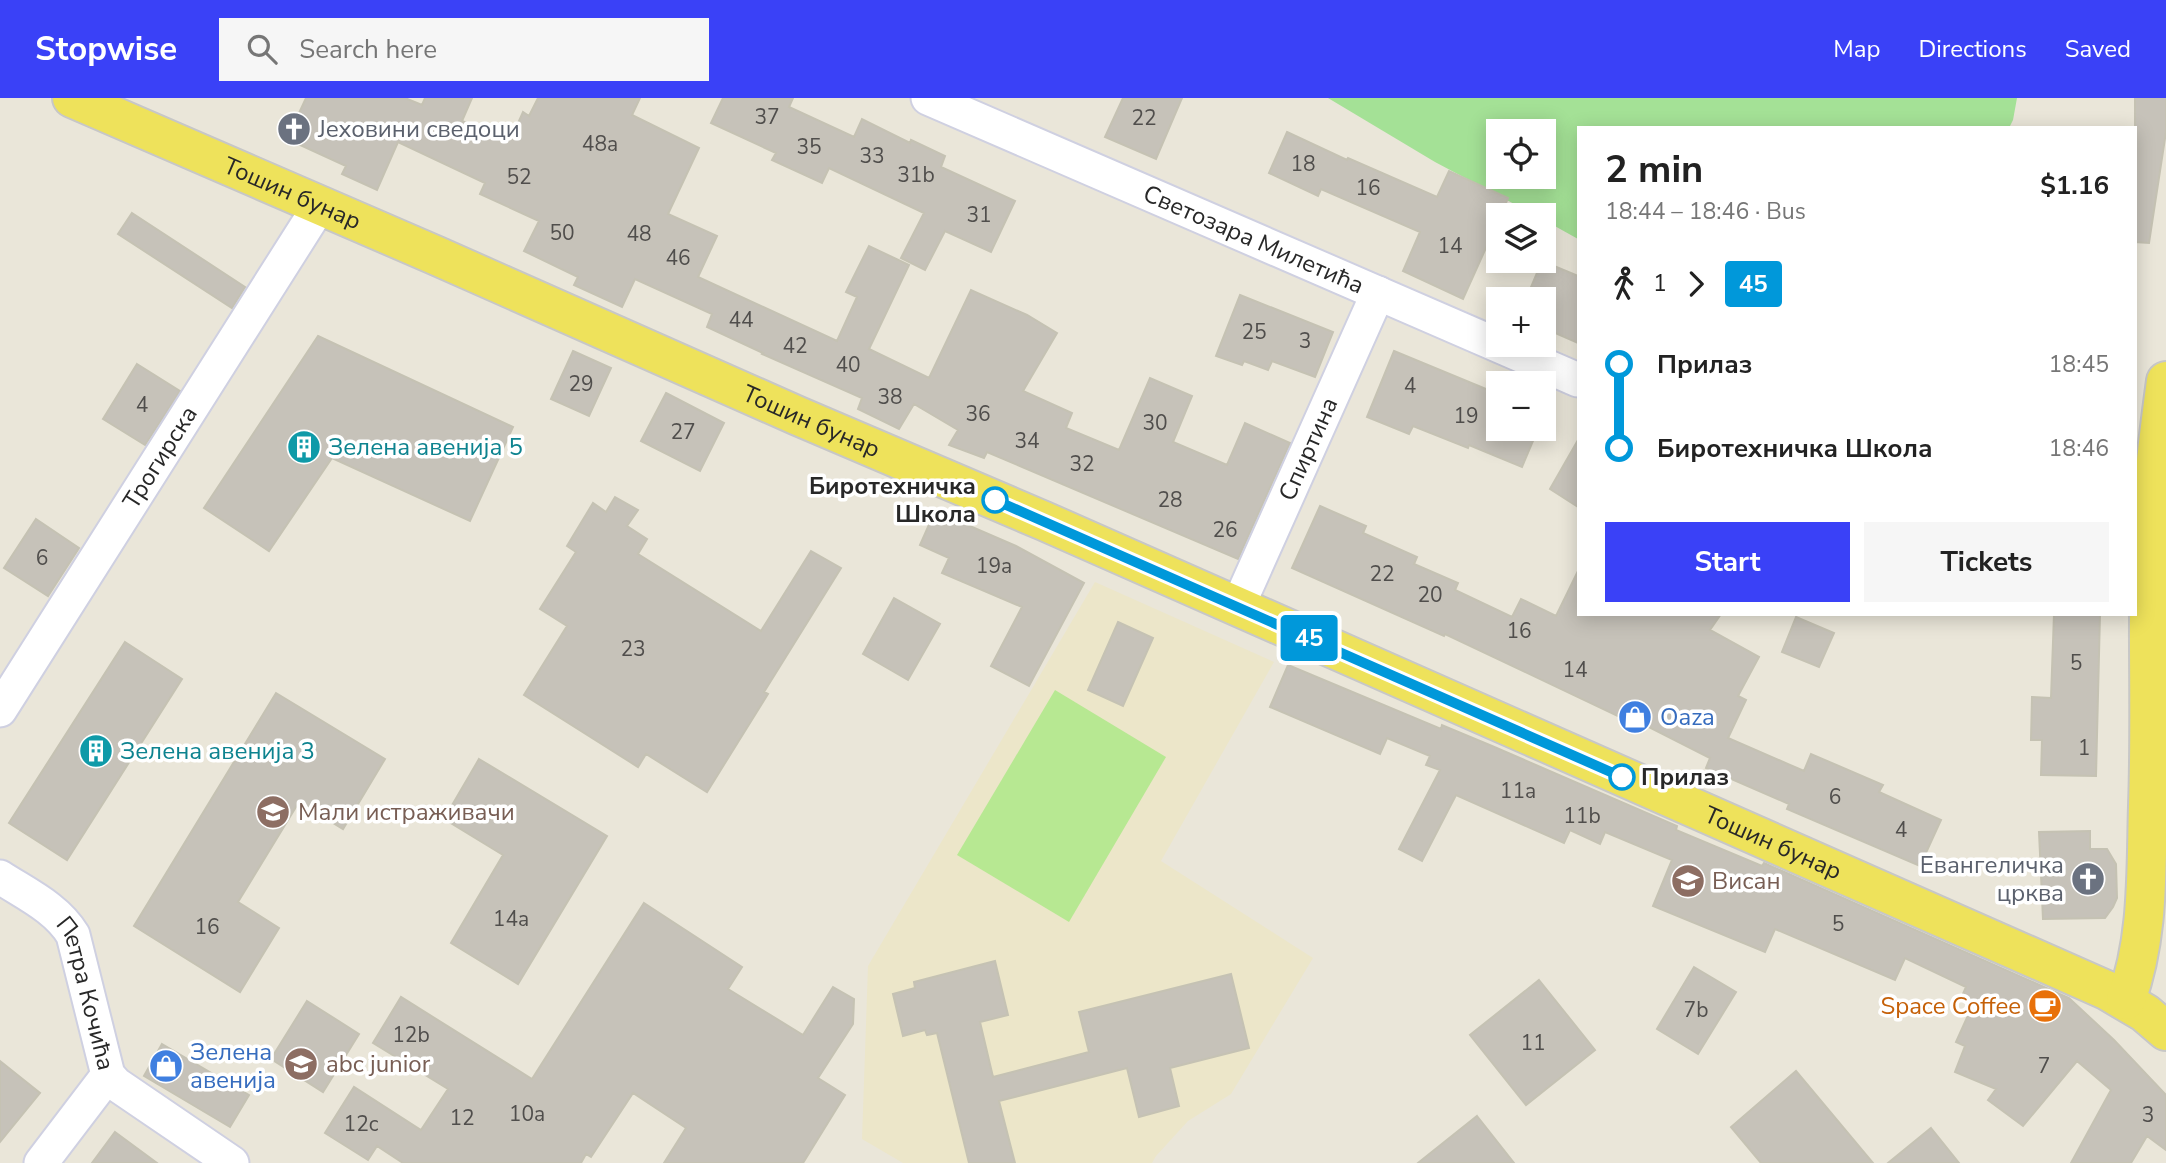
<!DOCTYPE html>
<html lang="en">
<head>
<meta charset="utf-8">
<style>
	body { margin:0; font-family:"Nunito Sans",sans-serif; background:#f6f6f6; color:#222; height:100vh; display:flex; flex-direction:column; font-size:26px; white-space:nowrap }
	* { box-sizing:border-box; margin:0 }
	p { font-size:23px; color:#767676 }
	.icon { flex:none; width:38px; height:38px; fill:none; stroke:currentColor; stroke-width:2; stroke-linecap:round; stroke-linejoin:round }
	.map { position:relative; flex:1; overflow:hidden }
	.details { position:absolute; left:1577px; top:28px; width:560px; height:490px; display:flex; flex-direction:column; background:#fff; border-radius:0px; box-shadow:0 4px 18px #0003 }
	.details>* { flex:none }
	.badge { padding:0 14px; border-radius:5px; font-size:24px; line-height:46px }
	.buttons { position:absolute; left:1486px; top:21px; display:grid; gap:14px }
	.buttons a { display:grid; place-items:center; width:70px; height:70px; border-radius:0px; background:#fff; box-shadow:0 4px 18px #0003; font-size:35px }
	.map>.badge { position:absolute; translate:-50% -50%; box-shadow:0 0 0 4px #fff }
	.legs { display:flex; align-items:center; gap:10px; height:77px; padding:0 28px; font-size:23px }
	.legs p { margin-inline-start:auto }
	.summary { display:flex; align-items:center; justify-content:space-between; height:119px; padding:0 28px }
	h1 { font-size:38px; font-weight:700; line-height:52px }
	.cta { display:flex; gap:14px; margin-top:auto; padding:14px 28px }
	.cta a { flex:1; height:80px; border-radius:0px; background:#3a41f7; color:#fff; font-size:28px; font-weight:700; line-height:80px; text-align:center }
	.cta a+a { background:#f6f6f6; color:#222 }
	ul { padding:0 28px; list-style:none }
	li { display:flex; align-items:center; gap:24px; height:84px; font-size:26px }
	li i { display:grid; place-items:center; width:10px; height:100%; margin:0 9px; background:currentColor }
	li i::after { content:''; width:18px; height:18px; margin:-9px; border:5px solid; border-radius:50%; background:#fff }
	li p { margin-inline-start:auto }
	li:first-child i { background:linear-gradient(#0000 50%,currentColor 0) }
	li:last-child i { background:linear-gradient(currentColor 50%,#0000 0) }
	header { display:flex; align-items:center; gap:42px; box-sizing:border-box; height:98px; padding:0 35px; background:#3a41f7; color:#fff }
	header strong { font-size:33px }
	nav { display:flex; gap:38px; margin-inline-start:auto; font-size:24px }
	.search { width:490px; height:63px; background:#f6f6f6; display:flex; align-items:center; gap:18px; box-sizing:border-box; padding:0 24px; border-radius:0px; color:#767676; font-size:26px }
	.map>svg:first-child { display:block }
	.education { fill:#ece6c9 }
	.green { fill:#a4e196; fill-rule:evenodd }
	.pitch { fill:#b7e892 }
	.building { fill:#c6c2b9; stroke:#c5c2b3; stroke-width:2 }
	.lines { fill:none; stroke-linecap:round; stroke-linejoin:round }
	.minor-casing { stroke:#cfd0e1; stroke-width:37 }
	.major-casing { stroke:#c7c7c7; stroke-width:42 }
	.minor { stroke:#fff; stroke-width:33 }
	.major { stroke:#eee25b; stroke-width:38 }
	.line-1-casing { stroke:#fff; stroke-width:16 }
	.line-1 { stroke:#0098da; stroke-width:10 }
	.stop-1-dot { fill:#fff; stroke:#0098da; stroke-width:3.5 }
	.labels { text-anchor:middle; stroke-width:7; stroke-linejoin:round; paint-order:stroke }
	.number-label { font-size:21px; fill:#504e4c }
	.worship-label { font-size:24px; fill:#5b616d; stroke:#fff; text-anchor:start }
	.street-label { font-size:24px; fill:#282828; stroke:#fff }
	.culture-label { font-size:24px; fill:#0d838f; stroke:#fff; text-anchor:start }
	.stop-label { font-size:24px; font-weight:bold; fill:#282828; stroke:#fff; text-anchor:end }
	.shop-label { font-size:24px; fill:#366cbe; stroke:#fff; text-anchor:start }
	.education-label { font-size:24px; fill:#785e54; stroke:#fff; text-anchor:start }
	.food-label { font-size:24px; fill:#c56008; stroke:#fff; text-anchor:end }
</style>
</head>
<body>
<header>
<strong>Stopwise</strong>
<div class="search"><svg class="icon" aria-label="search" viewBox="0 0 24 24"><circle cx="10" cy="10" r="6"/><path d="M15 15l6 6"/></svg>Search here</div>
<nav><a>Map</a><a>Directions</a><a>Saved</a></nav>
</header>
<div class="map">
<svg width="2166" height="1065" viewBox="0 0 2166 1065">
	<rect width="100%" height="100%" fill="#eae6d9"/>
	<path class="education" d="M1095,484L1274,564L1161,763L1313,860L1231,996L1188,1023L1156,1058L1152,1065H903L862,1041L868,868Z"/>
	<path class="green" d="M1328,0H2017L2013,22L2009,30H1578V141L1544,122V117H1535L1435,64ZM1498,33H1544V79H1498Z"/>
	<path class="pitch" d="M1055,592L1166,659L1069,824L957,757Z"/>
	<path class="building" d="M306,0H405L422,7L425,0H472L462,23L505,42L506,39L511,41L523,14L529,18L538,0H640L632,17L699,50L668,116L717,138L698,179L837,243L857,199L846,194L869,148L909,167L869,251L929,280L971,192L1027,217L1057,235L1023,293L1072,315L1066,330L1119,352L1150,280L1192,298L1173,344L1227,367L1245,325L1290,345L1238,461L987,354L984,360L949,347L958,332L914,306L899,331L858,311L862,300L762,256L763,255L707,229L712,216L635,181L622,209L574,187L578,179L524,153L539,123L480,96L485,85L398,44L377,92L342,76L346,68L287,41Z
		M723,0H793L789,9L854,39L862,21L910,45L911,42L945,58L941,69L1015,103L991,154L945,133L925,172L901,160L924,115L829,70L822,85L772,62L776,55L711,25Z
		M1123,0H1182L1156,61L1105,39Z
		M2135,0H2166V34L2149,145L2135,144Z
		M1287,34L1347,62L1348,60L1437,99L1449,73L1508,100L1501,117H1498V123L1463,201L1403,173L1420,134L1321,91L1318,98L1269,75Z
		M132,115L245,189L232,210L118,136Z
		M1542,163L1578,178V245L1544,230V201H1526Z
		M1240,197L1333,234L1315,279L1272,263L1268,272L1244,263L1242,267L1216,258Z
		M318,238L513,329L470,423L332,360L269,453L204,410Z
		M573,253L611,270L589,318L551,301Z
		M1394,253L1498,296V331H1538L1522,369L1469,347L1468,350L1413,328L1409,336L1367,319Z
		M137,266L180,293L145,347L103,321Z
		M666,295L724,325L700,373L641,343Z
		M1578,342V409L1550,391Z
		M615,399L638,412L627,428L647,441L638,456L761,533L811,453L841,470L764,594L768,596L707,694L646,656L638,669L524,597L567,528L540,511L576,454L567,448L593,405L606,414Z
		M1320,408L1366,428L1363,435L1417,459L1414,466L1458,485L1455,492L1512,519L1521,501L1556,518L1578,473V516H1721L1710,532L1759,559L1738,598L1746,602L1728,640L1804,673L1811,656L1883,687L1879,694L1941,722L1920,768L1787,711L1789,706L1706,670L1710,660L1645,627L1643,630L1445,536L1444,538L1292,470Z
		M935,413L1016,448L1084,485L1029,588L991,568L1022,509L942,475L949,460L920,447Z
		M36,421L79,450L48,498L4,470Z
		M894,500L940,526L908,582L863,556Z
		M2054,516H2100L2096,678L2041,677L2042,642H2031L2032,599L2051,600Z
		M1796,519L1834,535L1819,569L1782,554Z
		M1118,524L1153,540L1123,608L1088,592Z
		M125,544L182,581L67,762L9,725Z
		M1288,567L1441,631L1442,627L1492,648L1677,728L1676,732L1762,768L1764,765L2069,900L2114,942L2166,997V1052L2147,1038L2131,1065H2071L2111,992L2077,963L2023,1028L1988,1002L1996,991L1955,974L1965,948L1956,944L1974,904L1962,898L1966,889L1905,860L1895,882L1775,831L1765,854L1653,808L1672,762L1605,734L1600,746L1570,732L1564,745L1456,697L1422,763L1399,751L1440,672L1426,667L1430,658L1387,640L1380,656L1270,609Z
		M276,595L385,661L343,731L299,704L238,804L279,830L240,894L134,828Z
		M479,661L607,738L518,886L451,845L503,757L444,721Z
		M2090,733V751H2107L2116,766L2117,800L2113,809L2105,820L2043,821L2039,734Z
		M644,805L742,869L728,891L803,937L833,889L854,901L853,926L818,980L845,997L803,1065H664L686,1030L633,995L591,1059L586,1056L581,1065H403L377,1048L368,1062L325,1035L354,989L421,1032L448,991L373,945L401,899L532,981Z
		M995,863L1008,917L980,924L993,979L1089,954L1079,914L1231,876L1249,950L1170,970L1179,1008L1139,1019L1127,970L999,1003L1015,1065H969L937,935L927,937L925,932L903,938L893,896L915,890L914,884Z
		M1694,869L1736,894L1698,956L1657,931Z
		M1539,882L1595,952L1526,1007L1470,937Z
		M307,903L359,936L323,994L271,961Z
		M162,946L249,997L230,1029L144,978Z
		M0,963L40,995L0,1044Z
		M1796,973L1873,1065H1761L1731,1029Z
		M1477,1018L1514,1065H1418Z
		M1931,1030L1959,1065H1888Z
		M115,1034L157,1065H92Z"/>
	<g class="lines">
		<g class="minor-casing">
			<g id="minor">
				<path id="s1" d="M928,0L1578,282"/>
				<path id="s2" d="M1238,508L1378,195"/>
				<path id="s3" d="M0,612L320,107"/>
				<path id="s4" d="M0,779C26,796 57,810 73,837L108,977L116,986L232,1065"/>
				<path d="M41,1065L108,977"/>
			</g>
		</g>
		<g class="major-casing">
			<g id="major">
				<path id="s5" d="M72,0L437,158L798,318L1044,423L2106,892L2145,915L2166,933"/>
				<path d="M2126,902C2149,840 2146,773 2148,708C2152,603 2145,498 2153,394C2156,357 2161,320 2166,283"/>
			</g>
		</g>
		<use href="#minor" class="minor"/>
		<use href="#major" class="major"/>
	</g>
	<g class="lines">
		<g class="line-1-casing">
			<path id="line-1" d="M995,402L1622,679"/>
		</g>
		<use href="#line-1" class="line-1"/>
	</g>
	<defs>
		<g id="church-disc" transform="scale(1.75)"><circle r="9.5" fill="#6b7280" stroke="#fff"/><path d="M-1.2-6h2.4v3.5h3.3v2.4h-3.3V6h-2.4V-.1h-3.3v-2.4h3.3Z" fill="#fff"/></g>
		<g id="building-disc" transform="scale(1.75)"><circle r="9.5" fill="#0f9aa8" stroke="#fff"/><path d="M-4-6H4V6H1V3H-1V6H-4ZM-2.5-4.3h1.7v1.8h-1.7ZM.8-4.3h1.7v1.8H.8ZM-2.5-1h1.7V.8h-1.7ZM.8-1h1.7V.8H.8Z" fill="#fff"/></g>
		<g id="shop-disc" transform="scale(1.75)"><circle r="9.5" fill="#3f7fe0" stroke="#fff"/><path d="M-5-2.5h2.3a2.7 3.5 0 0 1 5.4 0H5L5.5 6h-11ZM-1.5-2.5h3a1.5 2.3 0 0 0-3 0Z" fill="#fff"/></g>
		<g id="school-disc" transform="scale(1.75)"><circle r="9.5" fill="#8d6e63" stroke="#fff"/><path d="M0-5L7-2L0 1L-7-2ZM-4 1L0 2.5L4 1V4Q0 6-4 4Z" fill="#fff"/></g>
		<g id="cafe-disc" transform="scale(1.75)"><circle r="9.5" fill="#e8710a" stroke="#fff"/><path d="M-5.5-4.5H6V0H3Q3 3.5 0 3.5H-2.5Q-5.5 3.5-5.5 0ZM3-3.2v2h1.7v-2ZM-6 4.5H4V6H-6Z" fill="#fff"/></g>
	</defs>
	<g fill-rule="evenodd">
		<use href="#church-disc" x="294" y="31"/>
		<use href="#building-disc" x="304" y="349"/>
		<use href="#shop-disc" x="1635" y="619"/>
		<use href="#building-disc" x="96" y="653"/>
		<use href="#school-disc" x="273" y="714"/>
		<use href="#church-disc" x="2088" y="781"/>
		<use href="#school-disc" x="1688" y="783"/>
		<use href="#cafe-disc" x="2045" y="908"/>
		<use href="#school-disc" x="301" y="966"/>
		<use href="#shop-disc" x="166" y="968"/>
	</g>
	<g class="stop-1-dot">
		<circle cx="995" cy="402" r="12"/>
		<circle cx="1622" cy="679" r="12"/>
	</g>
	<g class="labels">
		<g class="number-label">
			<text x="767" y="26">37</text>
			<text x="1144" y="27">22</text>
			<text x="600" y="53">48a</text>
			<text x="809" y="56">35</text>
			<text x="872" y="65">33</text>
			<text x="1303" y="73">18</text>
			<text x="916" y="84">31b</text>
			<text x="519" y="86">52</text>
			<text x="1368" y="97">16</text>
			<text x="979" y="124">31</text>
			<text x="562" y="142">50</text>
			<text x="639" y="143">48</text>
			<text x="1450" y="155">14</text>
			<text x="678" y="167">46</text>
			<text x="741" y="229">44</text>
			<text x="1254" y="241">25</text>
			<text x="1305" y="250">3</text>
			<text x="795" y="255">42</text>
			<text x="848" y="274">40</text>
			<text x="581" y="293">29</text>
			<text x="1410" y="295">4</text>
			<text x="890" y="306">38</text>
			<text x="142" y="314">4</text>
			<text x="978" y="323">36</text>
			<text x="1466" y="325">19</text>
			<text x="1155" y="332">30</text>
			<text x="683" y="341">27</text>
			<text x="1027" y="350">34</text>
			<text x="1082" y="373">32</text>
			<text x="1170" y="409">28</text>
			<text x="1225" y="439">26</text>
			<text x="42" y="467">6</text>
			<text x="994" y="475">19a</text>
			<text x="1382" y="483">22</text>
			<text x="1430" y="504">20</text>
			<text x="1519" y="540">16</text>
			<text x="633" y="558">23</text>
			<text x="2076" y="572">5</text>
			<text x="1575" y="579">14</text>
			<text x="2084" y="657">1</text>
			<text x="1518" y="700">11a</text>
			<text x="1835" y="706">6</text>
			<text x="1582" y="725">11b</text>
			<text x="1901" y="739">4</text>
			<text x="511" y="828">14a</text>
			<text x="1838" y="833">5</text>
			<text x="207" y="836">16</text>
			<text x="1696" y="919">7b</text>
			<text x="411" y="944">12b</text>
			<text x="1533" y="952">11</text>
			<text x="2044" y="975">7</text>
			<text x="527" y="1023">10a</text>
			<text x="2148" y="1024">3</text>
			<text x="462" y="1027">12</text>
			<text x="361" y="1033">12c</text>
		</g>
		<g class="worship-label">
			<text x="318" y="39">Јеховини сведоци</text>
			<text x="2064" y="775" text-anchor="end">Евангеличка<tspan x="2064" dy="28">црква</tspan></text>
		</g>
		<g class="street-label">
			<text dy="8" stroke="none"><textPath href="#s5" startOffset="240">Тошин бунар</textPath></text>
			<text dy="8" stroke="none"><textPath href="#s1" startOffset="355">Светозара Милетића</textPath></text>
			<text dy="8" stroke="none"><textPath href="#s5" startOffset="807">Тошин бунар</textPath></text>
			<text dy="8" stroke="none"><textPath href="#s2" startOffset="172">Спиртина</textPath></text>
			<text dy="8" stroke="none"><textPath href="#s3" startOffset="299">Трогирска</textPath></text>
			<text dy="8" stroke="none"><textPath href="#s5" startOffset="1857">Тошин бунар</textPath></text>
			<text dy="8" stroke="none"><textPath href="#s4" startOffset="154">Петра Кочића</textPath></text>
		</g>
		<g class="culture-label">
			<text x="328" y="357">Зелена авенија 5</text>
			<text x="120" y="661">Зелена авенија 3</text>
		</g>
		<g class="stop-label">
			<text x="976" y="396">Биротехничка<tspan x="976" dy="28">Школа</tspan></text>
			<text x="1641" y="687" text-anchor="start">Прилаз</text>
		</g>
		<g class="shop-label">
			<text x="1660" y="627">Oaza</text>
			<text x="190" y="962">Зелена<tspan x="190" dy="28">авенија</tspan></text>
		</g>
		<g class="education-label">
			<text x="298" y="722">Мали истраживачи</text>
			<text x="1712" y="791">Висан</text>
			<text x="326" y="974">abc junior</text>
		</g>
		<g class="food-label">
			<text x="2021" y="916">Space Coffee</text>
		</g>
	</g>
</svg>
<div class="buttons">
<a><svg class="icon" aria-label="locate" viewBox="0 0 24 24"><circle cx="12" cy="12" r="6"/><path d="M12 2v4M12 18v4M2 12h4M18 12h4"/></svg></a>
<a><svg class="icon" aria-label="layers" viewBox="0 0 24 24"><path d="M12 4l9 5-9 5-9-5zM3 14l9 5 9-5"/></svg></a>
<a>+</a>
<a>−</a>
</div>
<b class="badge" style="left:1309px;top:540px;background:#0098da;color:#fff">45</b>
<section class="details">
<div class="summary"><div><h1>2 min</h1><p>18:44 – 18:46 · Bus</p></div><b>$1.16</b></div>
<div class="legs"><svg class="icon" aria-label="walk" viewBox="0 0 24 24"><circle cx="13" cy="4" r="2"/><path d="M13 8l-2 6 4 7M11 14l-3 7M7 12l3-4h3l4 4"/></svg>1<svg class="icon" aria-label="forward" viewBox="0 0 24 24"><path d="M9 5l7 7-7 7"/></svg><b class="badge" style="background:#0098da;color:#fff">45</b></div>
<ul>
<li><i style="color:#0098da"></i><b>Прилаз</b><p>18:45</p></li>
<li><i style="color:#0098da"></i><b>Биротехничка Школа</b><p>18:46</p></li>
</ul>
<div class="cta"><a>Start</a><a>Tickets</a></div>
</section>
</div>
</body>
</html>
